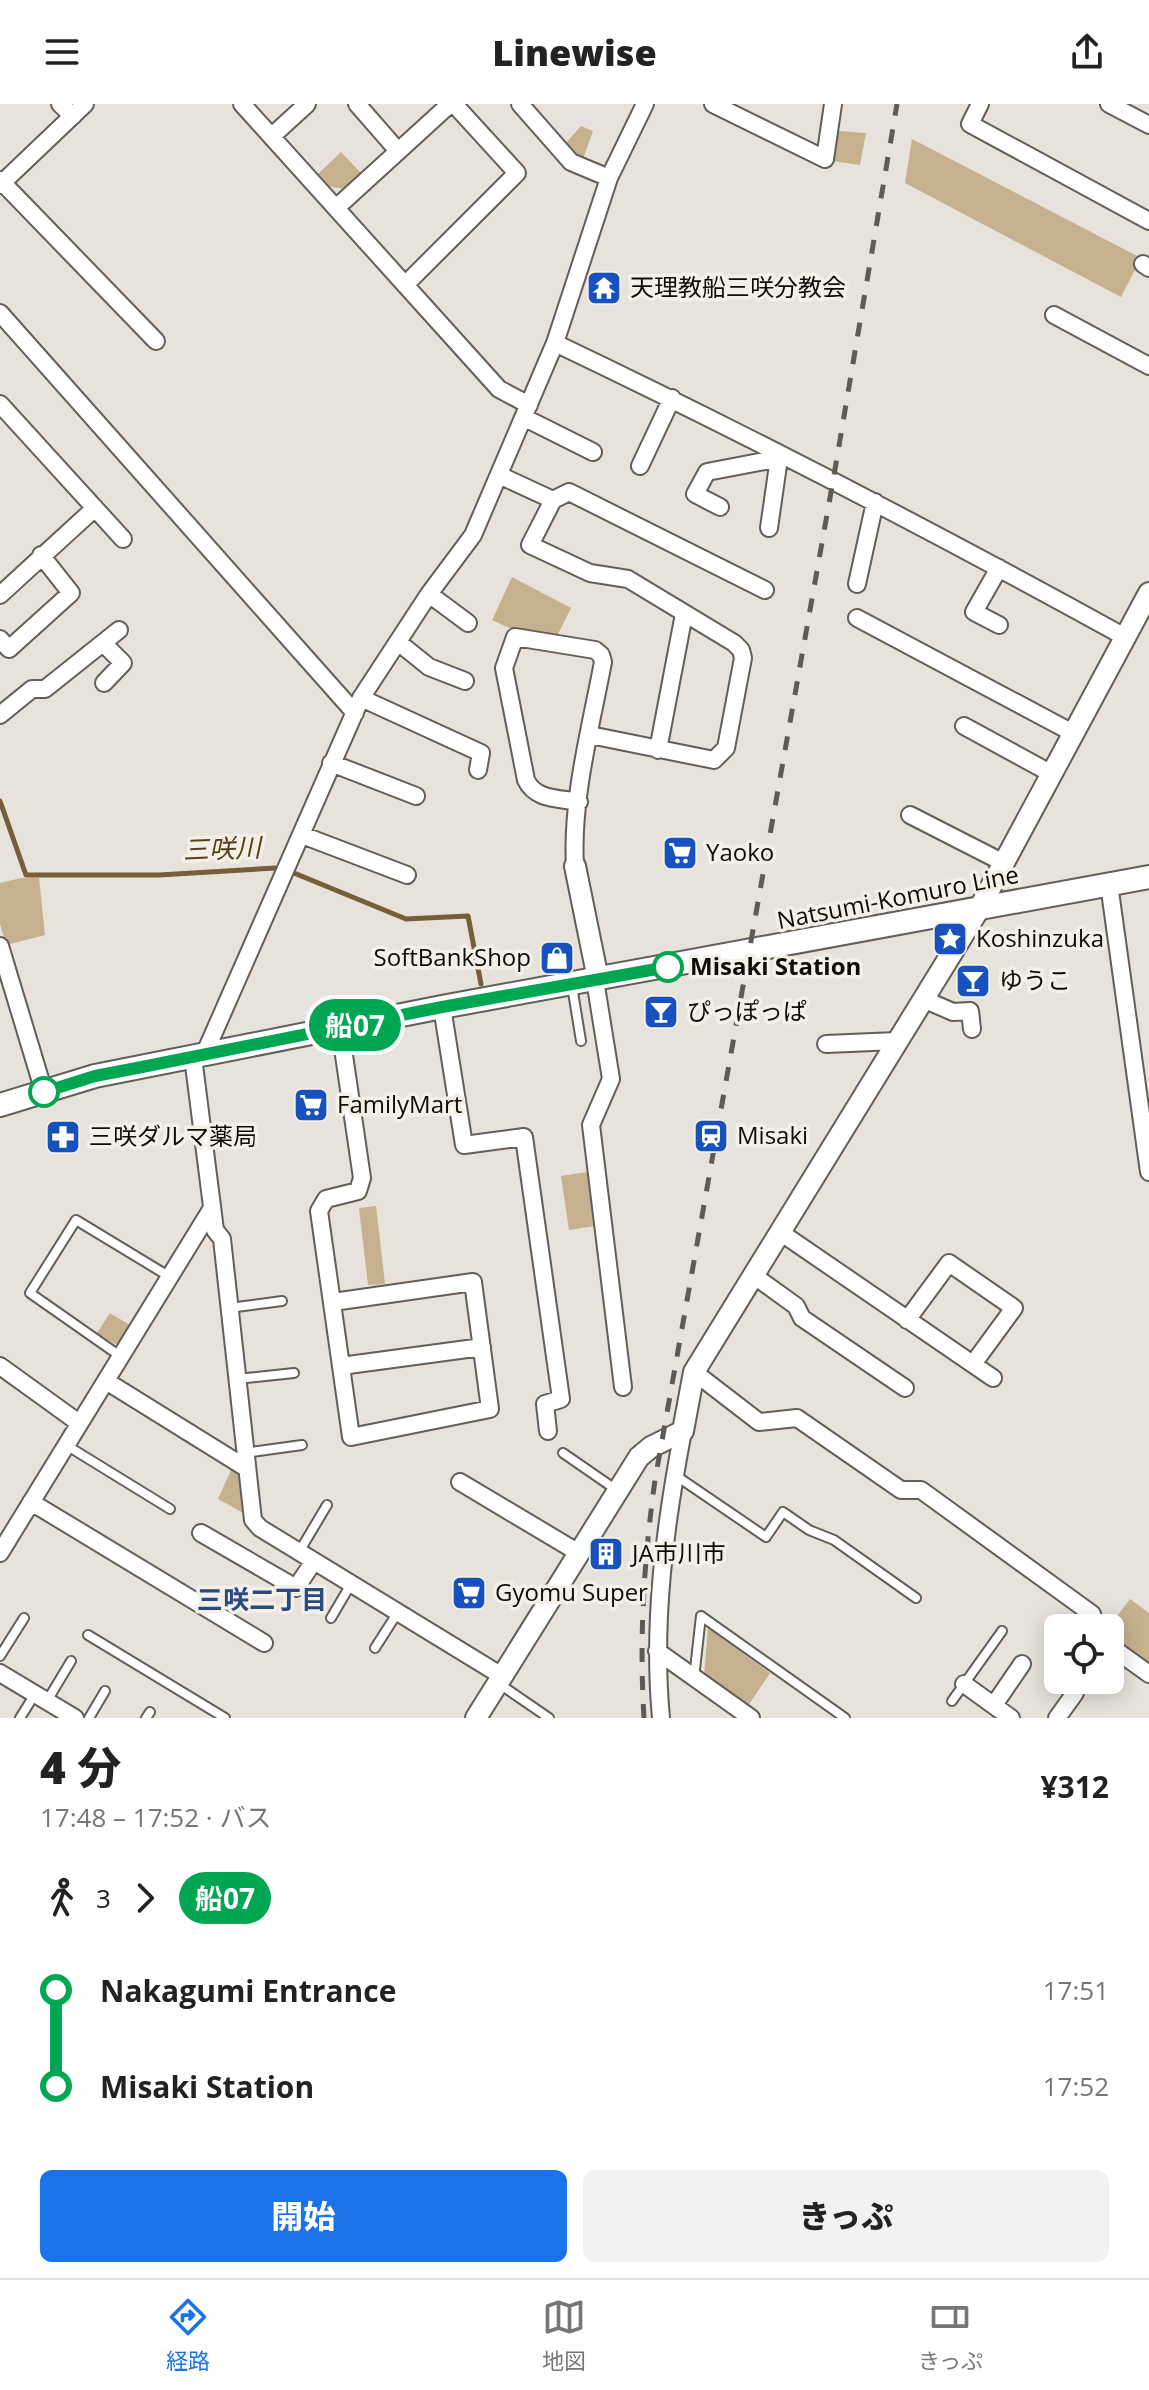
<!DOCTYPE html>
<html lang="ja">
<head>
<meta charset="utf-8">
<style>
	body { margin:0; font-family:"Open Sans","Noto Sans JP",sans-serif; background:#f2f2f2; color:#222; height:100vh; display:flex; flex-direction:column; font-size:30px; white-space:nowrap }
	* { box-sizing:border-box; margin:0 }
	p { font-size:26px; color:#767676 }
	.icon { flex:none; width:44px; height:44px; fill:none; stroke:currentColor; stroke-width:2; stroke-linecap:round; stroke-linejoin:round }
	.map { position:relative; height:1614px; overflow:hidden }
	.panel { display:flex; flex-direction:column; background:#fff; flex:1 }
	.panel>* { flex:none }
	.badge { padding:0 16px; border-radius:26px; font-size:28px; line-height:52px }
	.controls { position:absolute; left:1044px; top:1510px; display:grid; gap:16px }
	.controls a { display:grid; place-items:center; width:80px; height:80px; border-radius:12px; background:#fff; box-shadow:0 4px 20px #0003; font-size:40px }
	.map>.badge { position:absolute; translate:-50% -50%; box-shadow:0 0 0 4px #fff }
	.legs { display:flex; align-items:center; gap:12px; height:88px; padding:0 40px; font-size:26px }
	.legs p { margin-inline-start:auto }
	.head { display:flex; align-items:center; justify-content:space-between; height:136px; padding:0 40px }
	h1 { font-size:44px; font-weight:800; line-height:60px }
	.button { display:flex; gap:16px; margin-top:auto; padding:16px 40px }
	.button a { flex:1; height:92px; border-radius:12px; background:#1a73e8; color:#fff; font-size:32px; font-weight:800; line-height:92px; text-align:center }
	.button a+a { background:#f2f2f2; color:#222 }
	ul { padding:0 40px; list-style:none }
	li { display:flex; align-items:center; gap:28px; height:96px; font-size:30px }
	li i { display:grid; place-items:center; width:12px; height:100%; margin:0 10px; background:currentColor }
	li i::after { content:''; width:20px; height:20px; margin:-10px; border:6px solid; border-radius:50%; background:#fff }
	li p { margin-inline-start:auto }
	li:first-child i { background:linear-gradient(#0000 50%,currentColor 0) }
	li:last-child i { background:linear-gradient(currentColor 50%,#0000 0) }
	header { display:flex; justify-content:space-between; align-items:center; height:104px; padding:0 40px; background:#fff; font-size:36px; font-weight:800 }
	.menu { display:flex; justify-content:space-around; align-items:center; height:112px; border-top:2px solid #e0e0e0; background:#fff; font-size:22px; color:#767676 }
	.menu a { display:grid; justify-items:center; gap:4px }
	.menu .on { color:#1a73e8 }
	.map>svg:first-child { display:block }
	.green { fill:#c5b18e }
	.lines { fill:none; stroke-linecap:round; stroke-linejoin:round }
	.stream { stroke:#745f39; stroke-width:5 }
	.service-casing { stroke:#625e58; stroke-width:12 }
	.minor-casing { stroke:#625e58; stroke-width:20 }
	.tertiary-casing { stroke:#625e58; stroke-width:24 }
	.secondary-casing { stroke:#625e58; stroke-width:26 }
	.service { stroke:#fff; stroke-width:8 }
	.minor { stroke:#fff; stroke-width:16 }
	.tertiary { stroke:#fff; stroke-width:20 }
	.secondary { stroke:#fff; stroke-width:22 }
	.rail { stroke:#5e5b57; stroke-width:5; stroke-dasharray:14 14; stroke-linecap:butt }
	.line-1-casing { stroke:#fff; stroke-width:18 }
	.line-1 { stroke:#00a651; stroke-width:12 }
	.stop-1-dot { fill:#fff; stroke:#00a651; stroke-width:4 }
	.labels { text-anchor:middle; stroke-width:7; stroke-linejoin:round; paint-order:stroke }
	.poi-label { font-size:24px; fill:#0d0c09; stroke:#f4f0e8; text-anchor:start }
	.street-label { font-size:24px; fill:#0d0c09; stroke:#f4f0e8 }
	.stop-label { font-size:24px; font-weight:bold; fill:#0d0c09; stroke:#f4f0e8; text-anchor:start }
	.water-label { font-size:26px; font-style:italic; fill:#554015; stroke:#f4f0e8 }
	.neighbourhood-label { font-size:26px; font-weight:bold; fill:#2b4981; stroke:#f4f0e8 }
</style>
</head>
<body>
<header><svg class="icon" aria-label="menu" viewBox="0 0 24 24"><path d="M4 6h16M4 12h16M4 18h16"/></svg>Linewise<svg class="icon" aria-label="share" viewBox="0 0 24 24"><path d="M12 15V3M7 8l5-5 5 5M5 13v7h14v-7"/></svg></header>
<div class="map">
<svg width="1149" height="1614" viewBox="0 0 1149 1614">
	<rect width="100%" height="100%" fill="#e7e2db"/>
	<path class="green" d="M581,22L593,27L583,55L575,51L565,40Z
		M838,27L866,29L860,61L832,57Z
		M912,35L1141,154L1121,193L905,79Z
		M341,48L361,69L344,85L327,82L317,71Z
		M512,473L571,504L556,534L514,526L492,516Z
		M21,774H39L45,831L6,841L0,820V779Z
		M587,1068L595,1122L569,1126L561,1072Z
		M376,1102L385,1180L368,1181L359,1104Z
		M110,1209L133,1223L123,1239L115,1240L97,1229Z
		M232,1364L240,1368L245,1410L218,1395Z
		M1130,1495L1149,1509V1560L1110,1532L1108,1524Z
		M708,1524L770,1569L748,1602L704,1571Z"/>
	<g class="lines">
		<path class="stream" d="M0,697L26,771H159L275,764L294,769L406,815L468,812L481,880"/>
		<g class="service-casing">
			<path id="service" d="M572,882L581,937
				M229,1204L282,1197
				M120,1252L30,1189L76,1116L170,1173
				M237,1275L294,1269
				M66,1341L170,1405
				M244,1349L302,1341
				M563,1349L618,1387
				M675,1371L766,1433L783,1408L809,1426L834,1436L916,1494
				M299,1448L327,1401
				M331,1514L351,1480
				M88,1531L225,1614
				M375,1544L398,1508
				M0,1552L24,1514
				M694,1574L701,1512L845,1614
				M498,1579L549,1614
				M47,1597L71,1557
				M952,1597L1002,1527
				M20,1614L35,1590
				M89,1614L105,1587
				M146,1614L150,1608"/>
		</g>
		<g class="minor-casing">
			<path id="minor" d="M60,0L73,12
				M242,0L499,285L529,301
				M357,0L398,47
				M520,0L571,58L609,74
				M713,0L825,55L833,0
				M980,0L970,20L1149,117
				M1109,0L1149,21
				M272,32L307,0
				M0,76L156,237
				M0,81L85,0
				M336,104L450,0
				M1143,160L1149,164
				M405,181L517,69L454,0
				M0,209L355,609
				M1054,211L1149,262
				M555,239C748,331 938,430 1125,533
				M0,300L123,435
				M525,314L593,348
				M640,362L672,294
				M499,371L553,396
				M720,403L695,390L707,368L786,353
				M769,424L779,354
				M857,480L875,398
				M429,490L468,519
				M0,491L95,404
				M857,514L1073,629
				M999,521L974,508L999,464
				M0,535L9,545L71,489L41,451
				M398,538L429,563L465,577
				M104,540L123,559L104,579
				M361,594L481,649L478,666
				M0,611L32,585H45L119,526
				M964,622L1052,670
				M590,631L714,656L726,644L743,554L741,546L734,539L628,475L590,469L530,441L553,396L569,388L765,486
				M658,646L684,510
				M331,659L416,692
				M910,711L1004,759
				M302,731L407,771
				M575,762C571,696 591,622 603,558L601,551L595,546L515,533L504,564L526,676C535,696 559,694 579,698
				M1109,780L1149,1068
				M0,842L44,988
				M595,876L611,975L591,1021L623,1283
				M923,895L953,908L970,907L972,925
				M442,903L464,1041L524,1033L561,1295L545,1300L548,1327
				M826,940L897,937
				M204,951L361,594L429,490L473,431L555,239L609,74L645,0
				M193,953L215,1126L222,1135L253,1416L260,1424L502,1572
				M780,1128L993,1274
				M753,1171L796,1202L802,1214L905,1284
				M333,1198L473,1178L490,1305L351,1333L319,1107L326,1095L358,1087L362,1074L340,924
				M907,1216L949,1159L1014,1204L973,1260
				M0,1262L79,1319
				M341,1262L482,1243
				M694,1268L759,1318L797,1314L901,1386H921L1092,1510L1096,1524
				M106,1277L246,1364
				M460,1378L579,1449
				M31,1398L264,1539
				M201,1429L296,1484L314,1457
				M0,1449L212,1104
				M1110,1542L1149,1570
				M657,1547L751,1614
				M0,1569L75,1614
				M964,1580L1011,1614
				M994,1601L1022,1560
				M661,1614C652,1518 665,1421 683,1327
				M1057,1614L1075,1589"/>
		</g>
		<g class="tertiary-casing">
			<path id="tertiary" d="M575,762L598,875
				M476,1614L639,1353L651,1343L683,1327L694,1268L979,805L1149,489"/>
		</g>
		<g class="secondary-casing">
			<path id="secondary" d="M0,1001L95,972L442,903L1149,773"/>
		</g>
		<use href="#service" class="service"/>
		<use href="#minor" class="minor"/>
		<use href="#tertiary" class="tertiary"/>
		<use href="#secondary" class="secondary"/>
		<path class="rail" d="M644,1614C639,1534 644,1455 655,1376L833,377L897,0"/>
	</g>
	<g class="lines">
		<g class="line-1-casing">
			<path id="line-1" d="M44,988L95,972L142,963L442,903L668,863"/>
		</g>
		<use href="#line-1" class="line-1"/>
	</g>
	<defs>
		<g id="temple-square" transform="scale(1.8)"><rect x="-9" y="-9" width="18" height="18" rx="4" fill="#1751bd" stroke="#f4f0e8"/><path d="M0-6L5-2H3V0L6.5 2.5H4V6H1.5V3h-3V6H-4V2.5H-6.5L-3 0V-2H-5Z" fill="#fff"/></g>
		<g id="supermarket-square" transform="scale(1.8)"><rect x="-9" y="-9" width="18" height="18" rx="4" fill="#1751bd" stroke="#f4f0e8"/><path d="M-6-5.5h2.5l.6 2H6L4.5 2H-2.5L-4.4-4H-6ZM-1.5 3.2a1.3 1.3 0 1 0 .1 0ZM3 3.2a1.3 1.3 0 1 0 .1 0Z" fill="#fff"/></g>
		<g id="sight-square" transform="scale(1.8)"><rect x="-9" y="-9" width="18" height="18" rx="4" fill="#1751bd" stroke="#f4f0e8"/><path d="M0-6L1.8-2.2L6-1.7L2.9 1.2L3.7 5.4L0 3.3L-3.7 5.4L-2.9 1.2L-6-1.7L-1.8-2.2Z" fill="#fff"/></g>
		<g id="shop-square" transform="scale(1.8)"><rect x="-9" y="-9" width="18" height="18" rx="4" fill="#1751bd" stroke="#f4f0e8"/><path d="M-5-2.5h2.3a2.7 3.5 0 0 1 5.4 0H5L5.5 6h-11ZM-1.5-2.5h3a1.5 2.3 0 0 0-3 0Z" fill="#fff"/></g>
		<g id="bar-square" transform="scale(1.8)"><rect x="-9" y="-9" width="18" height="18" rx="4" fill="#1751bd" stroke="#f4f0e8"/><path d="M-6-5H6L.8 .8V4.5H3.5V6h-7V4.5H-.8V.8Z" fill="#fff"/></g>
		<g id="station-square" transform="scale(1.8)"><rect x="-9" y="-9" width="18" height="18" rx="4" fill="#1751bd" stroke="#f4f0e8"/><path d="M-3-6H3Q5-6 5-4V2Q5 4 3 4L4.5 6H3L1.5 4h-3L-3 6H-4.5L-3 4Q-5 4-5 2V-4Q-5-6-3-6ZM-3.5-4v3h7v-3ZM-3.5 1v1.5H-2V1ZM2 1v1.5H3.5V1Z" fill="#fff"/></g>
		<g id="pharmacy-square" transform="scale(1.8)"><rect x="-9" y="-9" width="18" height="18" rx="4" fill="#1751bd" stroke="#f4f0e8"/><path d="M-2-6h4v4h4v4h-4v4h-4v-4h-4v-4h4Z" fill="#fff"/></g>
		<g id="building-square" transform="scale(1.8)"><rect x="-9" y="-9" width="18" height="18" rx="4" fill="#1751bd" stroke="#f4f0e8"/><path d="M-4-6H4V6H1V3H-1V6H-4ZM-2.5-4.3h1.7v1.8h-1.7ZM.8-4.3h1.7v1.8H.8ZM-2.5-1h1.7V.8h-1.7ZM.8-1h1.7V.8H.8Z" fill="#fff"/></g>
	</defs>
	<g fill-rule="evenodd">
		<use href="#temple-square" x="604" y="184"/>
		<use href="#supermarket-square" x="680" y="749"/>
		<use href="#sight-square" x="950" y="835"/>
		<use href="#shop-square" x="557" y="854"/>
		<use href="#bar-square" x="973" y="877"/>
		<use href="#bar-square" x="661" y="908"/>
		<use href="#supermarket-square" x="311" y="1001"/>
		<use href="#station-square" x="711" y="1032"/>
		<use href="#pharmacy-square" x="63" y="1033"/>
		<use href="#building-square" x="606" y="1450"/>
		<use href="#supermarket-square" x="469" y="1489"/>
	</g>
	<g class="stop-1-dot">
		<circle cx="668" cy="863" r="14"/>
		<circle cx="44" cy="988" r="14"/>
	</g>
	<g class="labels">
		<g class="poi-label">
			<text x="630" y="192">天理教船三咲分教会</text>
			<text x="706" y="757">Yaoko</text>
			<text x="976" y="843">Koshinzuka</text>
			<text x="531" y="862" text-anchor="end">SoftBankShop</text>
			<text x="999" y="885">ゆうこ</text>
			<text x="687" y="916">ぴっぽっぱ</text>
			<text x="337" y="1009">FamilyMart</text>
			<text x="737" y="1040">Misaki</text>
			<text x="89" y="1041">三咲ダルマ薬局</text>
			<text x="632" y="1458">JA市川市</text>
			<text x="495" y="1497">Gyomu Super</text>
		</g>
		<g class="street-label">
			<text transform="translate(898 794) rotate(-11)" y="8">Natsumi-Komuro Line</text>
		</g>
		<g class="stop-label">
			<text x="690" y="871">Misaki Station</text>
		</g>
		<g class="water-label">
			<text transform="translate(222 745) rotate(-2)" y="9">三咲川</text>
		</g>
		<g class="neighbourhood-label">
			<text x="262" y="1505">三咲二丁目</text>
		</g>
	</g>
</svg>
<div class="controls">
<a><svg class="icon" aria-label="locate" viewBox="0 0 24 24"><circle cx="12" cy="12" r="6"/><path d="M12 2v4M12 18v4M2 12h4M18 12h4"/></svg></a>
</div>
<b class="badge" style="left:355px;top:921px;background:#00a651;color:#fff">船07</b>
</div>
<section class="panel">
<div class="head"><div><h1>4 分</h1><p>17:48 – 17:52 · バス</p></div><b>¥312</b></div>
<div class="legs"><svg class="icon" aria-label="walk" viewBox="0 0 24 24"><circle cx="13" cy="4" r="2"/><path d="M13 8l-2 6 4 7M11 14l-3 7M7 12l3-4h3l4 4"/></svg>3<svg class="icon" aria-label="forward" viewBox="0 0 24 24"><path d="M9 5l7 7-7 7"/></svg><b class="badge" style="background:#00a651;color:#fff">船07</b></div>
<ul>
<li><i style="color:#00a651"></i><b>Nakagumi Entrance</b><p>17:51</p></li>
<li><i style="color:#00a651"></i><b>Misaki Station</b><p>17:52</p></li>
</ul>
<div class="button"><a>開始</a><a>きっぷ</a></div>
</section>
<nav class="menu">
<a class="on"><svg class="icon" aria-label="directions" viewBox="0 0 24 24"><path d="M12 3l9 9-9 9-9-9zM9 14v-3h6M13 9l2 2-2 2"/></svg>経路</a>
<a><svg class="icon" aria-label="map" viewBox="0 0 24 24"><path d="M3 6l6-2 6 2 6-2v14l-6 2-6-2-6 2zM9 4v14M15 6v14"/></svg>地図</a>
<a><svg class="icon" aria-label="tickets" viewBox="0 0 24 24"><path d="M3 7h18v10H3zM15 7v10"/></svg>きっぷ</a>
</nav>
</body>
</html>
